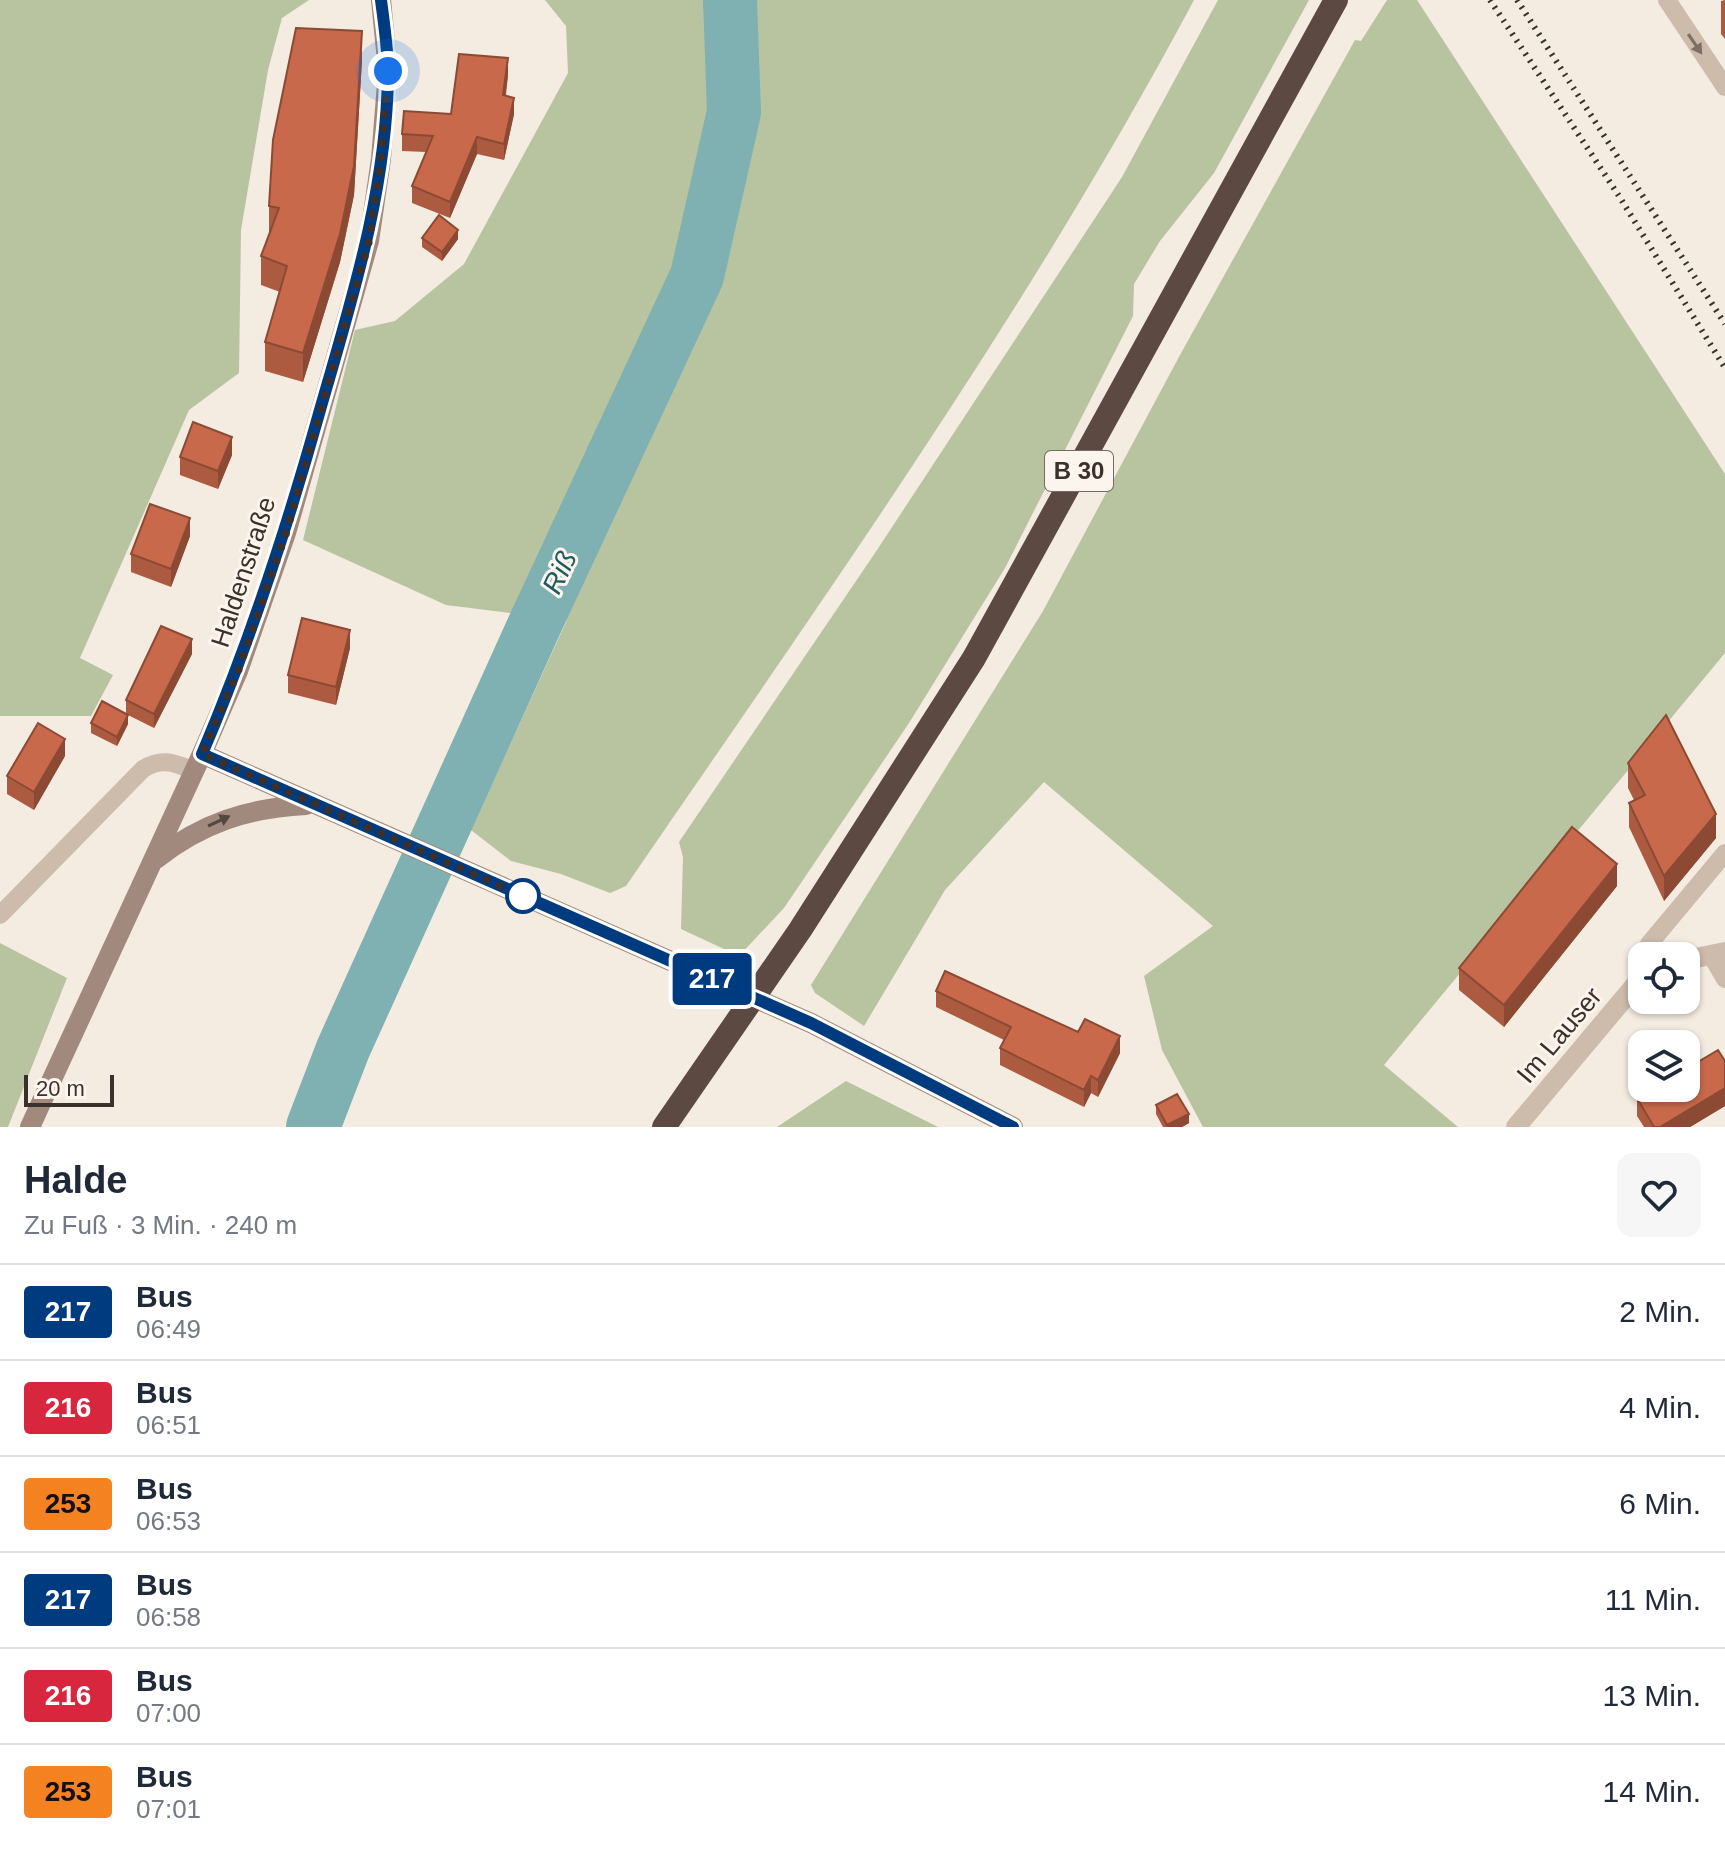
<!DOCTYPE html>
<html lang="de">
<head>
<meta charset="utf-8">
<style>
	body { margin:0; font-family:Helvetica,sans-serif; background:#f6f6f7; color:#1f2937; height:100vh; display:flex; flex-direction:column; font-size:30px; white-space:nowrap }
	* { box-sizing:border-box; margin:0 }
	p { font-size:26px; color:#747a83 }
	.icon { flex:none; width:44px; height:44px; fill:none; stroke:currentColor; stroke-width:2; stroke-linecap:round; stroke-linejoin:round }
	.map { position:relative; height:1127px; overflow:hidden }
	.drawer { display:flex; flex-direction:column; background:#fff; flex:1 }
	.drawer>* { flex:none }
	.badge { padding:0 16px; border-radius:6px; font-size:28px; line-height:52px }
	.fabs { position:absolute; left:1628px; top:942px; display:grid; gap:16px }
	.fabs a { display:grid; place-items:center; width:72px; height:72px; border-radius:16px; background:#fff; box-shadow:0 2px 6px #0004; font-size:40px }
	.scale { position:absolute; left:24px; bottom:20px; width:90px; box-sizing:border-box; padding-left:8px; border:4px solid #3b302b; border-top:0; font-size:22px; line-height:28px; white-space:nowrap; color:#3b302b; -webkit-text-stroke:6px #fbf5ee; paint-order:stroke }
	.you { position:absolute; width:40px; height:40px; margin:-20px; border:6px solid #fff; border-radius:50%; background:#1a73e8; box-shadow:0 0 0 12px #1a73e833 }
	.map>.badge { position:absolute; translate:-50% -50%; box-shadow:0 0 0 4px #fff }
	.round { display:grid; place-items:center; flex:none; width:84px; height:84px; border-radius:16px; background:#f6f6f7 }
	.summary { display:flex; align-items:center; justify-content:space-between; height:136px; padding:0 24px }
	h1 { font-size:38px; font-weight:800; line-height:60px }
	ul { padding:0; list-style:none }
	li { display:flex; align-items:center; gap:24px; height:96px; padding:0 24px; border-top:2px solid #e0e1e3 }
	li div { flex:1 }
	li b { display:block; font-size:30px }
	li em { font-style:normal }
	li .badge { min-width:88px; font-weight:700; text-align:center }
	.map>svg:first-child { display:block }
	.green { fill:#b8c4a0 }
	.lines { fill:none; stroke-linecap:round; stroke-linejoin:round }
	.river { stroke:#7fb0b2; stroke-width:54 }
	.lane { stroke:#cdbbac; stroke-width:18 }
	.street { stroke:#cdbbac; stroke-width:20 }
	.secondary { stroke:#a18a7d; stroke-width:20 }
	.highway { stroke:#5c4a42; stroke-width:24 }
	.rail { stroke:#3b302b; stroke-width:6; stroke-dasharray:2 6; stroke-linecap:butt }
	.wall { fill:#ac5a40 }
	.shaded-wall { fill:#8c4a34 }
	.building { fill:#c8694b; stroke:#8c4a34; stroke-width:2 }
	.oneway { fill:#7d6f65 }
	.oneway2 { fill:#544640 }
	.line-casing { stroke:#fff; stroke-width:18 }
	.line { stroke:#003b80; stroke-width:12 }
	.walk { stroke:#3b302b; stroke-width:8; stroke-dasharray:0 14.4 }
	.stop-dot { fill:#fff; stroke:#003b80; stroke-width:4 }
	.labels { text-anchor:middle; stroke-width:6; stroke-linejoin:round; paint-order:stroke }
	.shield { fill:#fbf5ee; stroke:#756b66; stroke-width:2 }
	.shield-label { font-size:24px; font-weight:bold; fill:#3b302b }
	.street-label { font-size:26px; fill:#3b302b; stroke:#fbf5ee }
	.water-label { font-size:28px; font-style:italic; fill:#1f5a5e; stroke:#fbf5ee }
</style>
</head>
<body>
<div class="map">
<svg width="1725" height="1127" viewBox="0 0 1725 1127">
	<rect width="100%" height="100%" fill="#f4ebe1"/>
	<path class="green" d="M0,0H309L282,18L268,70L241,230L239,373L189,410L80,658L113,675L91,716H0Z
		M545,0H1194C1029,310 824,597 626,886L610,893L561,874L511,861L471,830L567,620L446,605L303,540L355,330L395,321L464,264L568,73L566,26Z
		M1218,0H1309L1214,173L1160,241L1134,284L1133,316L1005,568L909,723L784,908L739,956L681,929L683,857L679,842L875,553L1122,177Z
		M1387,0H1417L1725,474V653L1384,1065L1458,1127H1203L1162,1050L1144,976L1213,926L1044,782L945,890L864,1026L815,993L811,985L1043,611L1180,355L1355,40L1361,41Z
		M0,943L67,978L8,1127H0Z
		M846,1081L938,1127H777Z"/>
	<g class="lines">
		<path class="river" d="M313,1127L343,1049L535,624L697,276L734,112L730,0"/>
		<path class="lane" d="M1667,0L1725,87
			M0,915L143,769C163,757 174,763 195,771
			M1711,955L1725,979
			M1649,956V944L1725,853"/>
		<path class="street" d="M1686,960L1725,952
			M1516,1127L1642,977"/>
		<path class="secondary" d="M202,754L811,1023L1013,1127
			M156,859C202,823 248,808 306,805
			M30,1127L202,754L238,671L286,533L369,241L381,159L388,71L381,0"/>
		<path class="highway" d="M664,1127L800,930L974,658L1336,0"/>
		<path class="rail" d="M1490,0L1619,196L1725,368
			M1517,0L1725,324"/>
	</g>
	<path class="wall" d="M1725,0V39L1721,34V1Z
		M362,60L354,195L340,262L303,382L265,371V342L280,292L261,285V256L269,235V206Z
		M508,75L506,95L514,114L504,160L477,154L450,218L412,203V186L426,152L402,151V134L451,114Z
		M422,238L458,239L442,261L422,247Z
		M232,455L218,489L180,475V457Z
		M190,536L171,587L131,572V554Z
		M350,648L336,705L288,693V675Z
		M192,654L154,728L128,715V724L117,746L91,733V723L126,714V700Z
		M65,756L34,810L7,794V776Z
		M1628,763L1716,838L1664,901L1629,827V803L1634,800L1628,788Z
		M1617,886L1504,1027L1459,990V968Z
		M936,991L1120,1053L1098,1097L1091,1093L1084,1107L1000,1065V1048L1004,1040L936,1007Z
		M1725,1061V1106L1690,1127H1644L1637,1116V1098Z
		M1156,1105L1189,1123L1182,1127H1163L1156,1114Z"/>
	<path class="shaded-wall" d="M362,31V60L354,195L340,262L303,382V353Z
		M508,58V75L503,111V95Z
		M514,98V114L504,160V144Z
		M477,137V154L450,218V202Z
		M458,230V239L442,261V252Z
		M232,437V455L218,489V471Z
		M190,518V536L171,587V569Z
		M350,630V648L336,705V687Z
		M192,639V654L154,728V714Z
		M128,715V724L117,746V737Z
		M65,739V756L34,810V792Z
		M1716,814V838L1664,901V876Z
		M1617,864V886L1504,1027V1005Z
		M1120,1036V1053L1098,1097V1080Z
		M1091,1076V1093L1084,1107V1090Z
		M1725,1088V1106L1690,1127H1660Z
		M1189,1114V1123L1182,1127H1167V1125Z"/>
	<path class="building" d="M296,28L362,31L354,166L340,234L303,353L265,342L287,266L261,256L279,208L269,206L273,140Z
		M459,54L508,58L503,95L514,98L504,144L477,137L450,202L412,186L433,136L402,134L404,111L451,114Z
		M439,215L458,230L442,252L422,238Z
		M193,422L232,437L218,471L180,457Z
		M150,504L190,518L171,569L131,554Z
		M302,618L350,630L336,687L288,675Z
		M161,626L192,639L154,714L126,700Z
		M102,701L128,715L117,737L91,723Z
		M1666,715L1716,814L1664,876L1629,803L1645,795L1628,763Z
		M38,723L65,739L34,792L7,776Z
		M1572,827L1617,864L1504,1005L1459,968Z
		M945,971L1078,1032L1085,1019L1120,1036L1098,1080L1091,1076L1084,1090L1000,1048L1011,1027L936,991Z
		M1718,1050L1725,1061V1088L1660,1127H1654L1637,1098L1654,1088H1686V1069Z
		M1177,1094L1189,1114L1167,1125L1156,1105Z"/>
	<defs><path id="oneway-solid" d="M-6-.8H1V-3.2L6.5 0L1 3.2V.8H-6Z" transform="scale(2)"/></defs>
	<use class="oneway" href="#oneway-solid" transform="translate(1695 44) rotate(56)"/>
	<use class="oneway2" href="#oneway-solid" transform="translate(219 821) rotate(-25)"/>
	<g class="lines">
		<g class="line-casing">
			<path id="line" d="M381,0C384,24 388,49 388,73C387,189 352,299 320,410C287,528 250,642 202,754L811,1023L1013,1127"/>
		</g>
		<use href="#line" class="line"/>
		<path class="walk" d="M388,71L381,159L369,241L286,533L238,671L202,754L523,896"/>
	</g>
	<circle class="stop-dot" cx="523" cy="896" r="16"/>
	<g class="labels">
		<rect class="shield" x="1045" y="451" width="68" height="40" rx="6"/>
		<g class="shield-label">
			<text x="1079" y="479">B 30</text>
		</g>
		<g class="street-label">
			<text transform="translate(243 572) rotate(-72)" y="9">Haldenstraße</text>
			<text transform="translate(1559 1035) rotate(-50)" y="9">Im Lauser</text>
		</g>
		<g class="water-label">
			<text transform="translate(559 572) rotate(-65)" y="10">Riß</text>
		</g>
	</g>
</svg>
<div class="fabs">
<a><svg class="icon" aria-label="locate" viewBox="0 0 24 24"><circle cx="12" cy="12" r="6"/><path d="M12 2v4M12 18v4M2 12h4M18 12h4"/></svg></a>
<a><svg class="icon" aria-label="layers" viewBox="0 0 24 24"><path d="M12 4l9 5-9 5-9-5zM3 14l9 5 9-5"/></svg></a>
</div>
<div class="scale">20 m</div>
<div class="you" style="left:388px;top:71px"></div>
<b class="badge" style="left:712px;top:979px;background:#003b80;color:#fff">217</b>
</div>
<section class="drawer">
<div class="summary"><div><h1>Halde</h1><p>Zu Fuß · 3 Min. · 240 m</p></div><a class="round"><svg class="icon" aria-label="heart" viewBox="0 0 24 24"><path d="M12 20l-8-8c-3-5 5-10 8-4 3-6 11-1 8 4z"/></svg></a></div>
<ul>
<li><span class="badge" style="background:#003b80;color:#fff">217</span><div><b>Bus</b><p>06:49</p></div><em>2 Min.</em></li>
<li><span class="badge" style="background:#d7263d;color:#fff">216</span><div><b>Bus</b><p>06:51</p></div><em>4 Min.</em></li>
<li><span class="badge" style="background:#f58220;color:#111">253</span><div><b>Bus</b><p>06:53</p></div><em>6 Min.</em></li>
<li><span class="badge" style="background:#003b80;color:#fff">217</span><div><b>Bus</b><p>06:58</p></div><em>11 Min.</em></li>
<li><span class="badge" style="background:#d7263d;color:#fff">216</span><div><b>Bus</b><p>07:00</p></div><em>13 Min.</em></li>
<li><span class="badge" style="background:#f58220;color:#111">253</span><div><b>Bus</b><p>07:01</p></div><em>14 Min.</em></li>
</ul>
</section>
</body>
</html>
